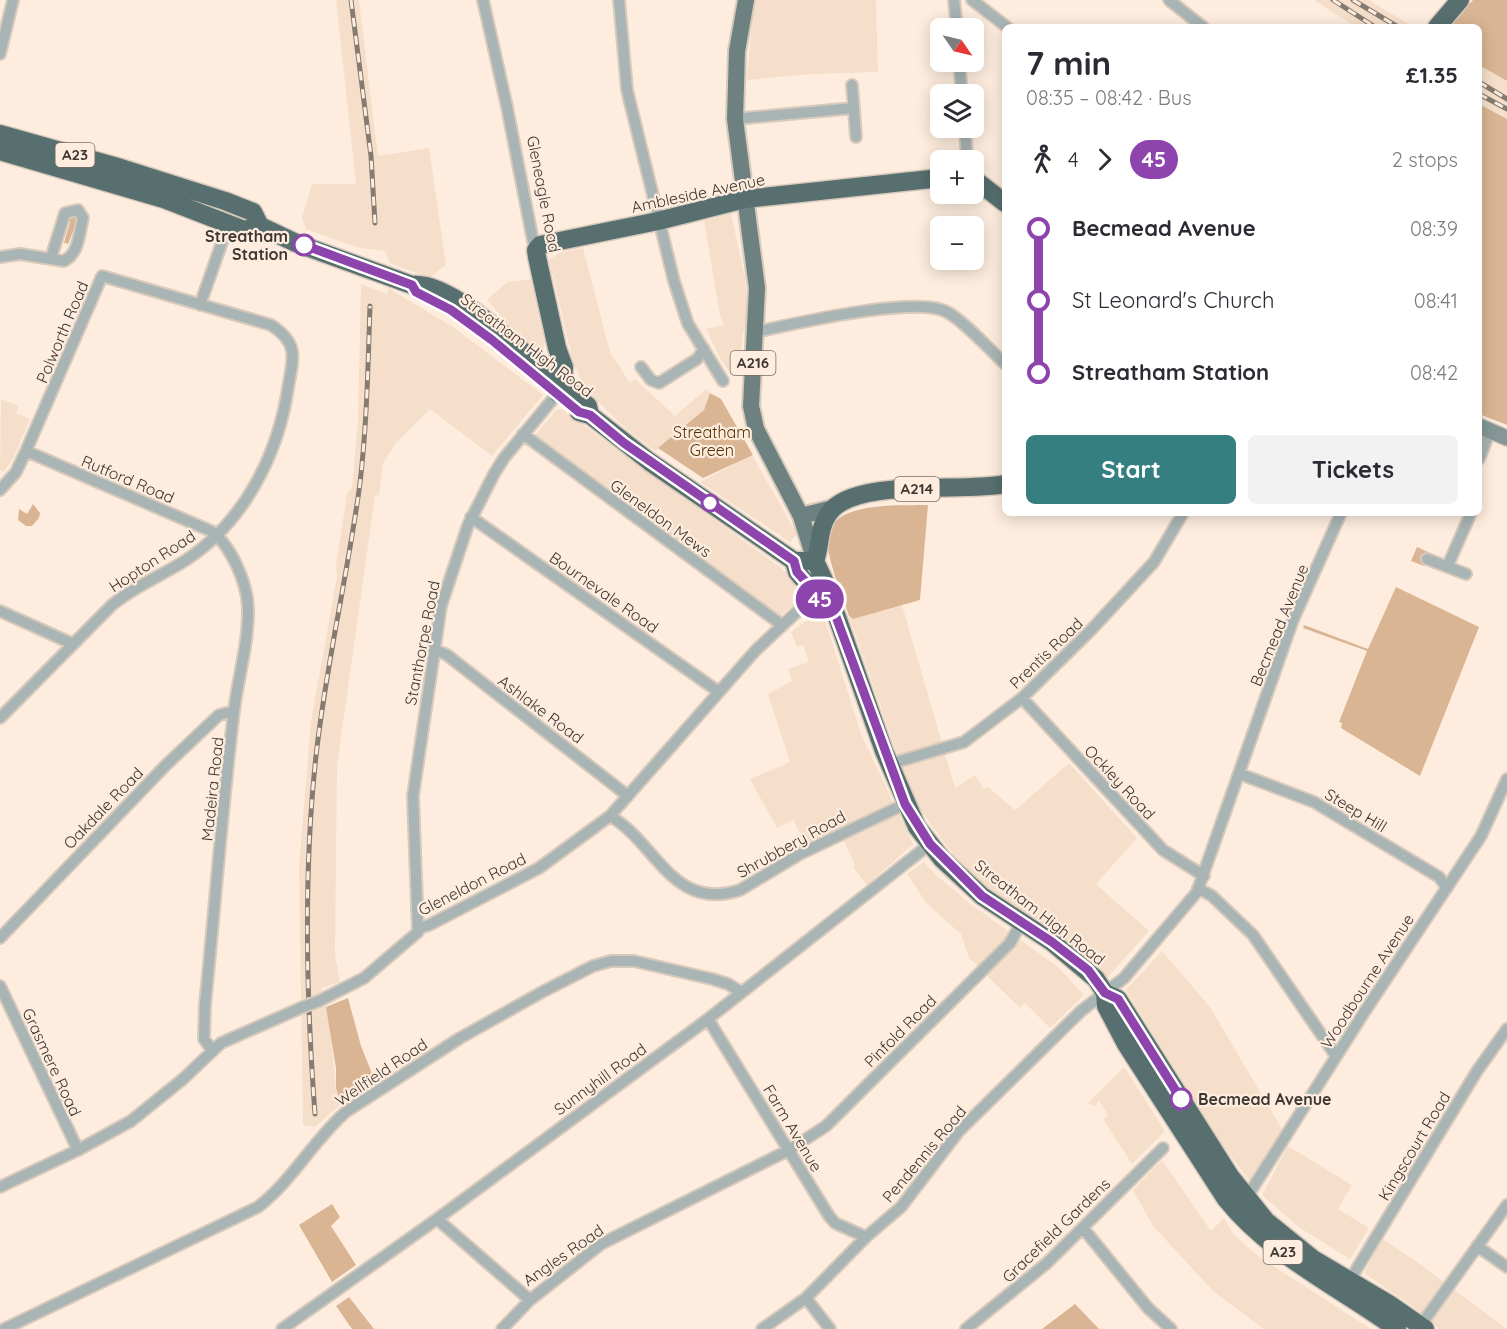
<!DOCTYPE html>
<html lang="en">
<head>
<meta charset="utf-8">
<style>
	body { margin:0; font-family:Quicksand,sans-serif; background:#f2f2f3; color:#2b2b33; height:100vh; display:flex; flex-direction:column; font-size:22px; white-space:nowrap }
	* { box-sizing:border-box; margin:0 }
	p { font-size:20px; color:#7c7c81 }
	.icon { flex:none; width:33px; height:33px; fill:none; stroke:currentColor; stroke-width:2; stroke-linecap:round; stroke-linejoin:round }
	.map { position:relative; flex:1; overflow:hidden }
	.details { position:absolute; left:1002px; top:24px; width:480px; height:492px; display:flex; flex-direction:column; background:#fff; border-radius:9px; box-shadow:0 3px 15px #0003 }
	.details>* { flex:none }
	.badge { padding:0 12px; border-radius:20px; font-size:21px; line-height:39px }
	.needle { width:39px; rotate:124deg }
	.buttons { position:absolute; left:930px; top:18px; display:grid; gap:12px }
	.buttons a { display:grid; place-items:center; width:54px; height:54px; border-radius:9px; background:#fff; box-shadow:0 3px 15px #0003; font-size:30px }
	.map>.badge { position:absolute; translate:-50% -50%; box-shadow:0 0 0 3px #fff }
	.legs { display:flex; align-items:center; gap:9px; height:66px; padding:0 24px; font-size:20px }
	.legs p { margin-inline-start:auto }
	.headline { display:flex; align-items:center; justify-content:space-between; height:102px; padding:0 24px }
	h1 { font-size:33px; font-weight:700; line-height:45px }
	.cta { display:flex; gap:12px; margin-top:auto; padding:12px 24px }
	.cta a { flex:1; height:69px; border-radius:9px; background:#367f80; color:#fff; font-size:24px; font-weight:700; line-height:69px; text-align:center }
	.cta a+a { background:#f2f2f3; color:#2b2b33 }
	ul { padding:0 24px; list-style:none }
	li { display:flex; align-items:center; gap:21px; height:72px; font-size:22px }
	li i { display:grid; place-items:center; width:9px; height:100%; margin:0 8px; background:currentColor }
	li i::after { content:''; width:15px; height:15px; margin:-8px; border:4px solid; border-radius:50%; background:#fff }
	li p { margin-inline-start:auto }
	li:first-child i { background:linear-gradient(#0000 50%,currentColor 0) }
	li:last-child i { background:linear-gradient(currentColor 50%,#0000 0) }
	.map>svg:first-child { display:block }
	.built { fill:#f6dfca }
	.green { fill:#dab593 }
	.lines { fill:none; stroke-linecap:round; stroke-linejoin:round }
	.street-casing { stroke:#d7c9bb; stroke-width:14 }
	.secondary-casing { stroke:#d7c9bb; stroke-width:18 }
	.primary-casing { stroke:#d7c9bb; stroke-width:20 }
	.highway-casing { stroke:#d7c9bb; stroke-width:21 }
	.street { stroke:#a9b4b4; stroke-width:10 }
	.secondary { stroke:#869696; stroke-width:15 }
	.primary { stroke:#6d8181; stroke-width:16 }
	.highway { stroke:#576f6f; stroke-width:18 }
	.rail-casing { stroke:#857b71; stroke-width:5 }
	.rail { stroke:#feedde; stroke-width:3; stroke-dasharray:9; stroke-linecap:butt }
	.street-bridge-casing { stroke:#d7c9bb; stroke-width:14; stroke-linecap:butt }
	.street-bridge { stroke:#a9b4b4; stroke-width:10 }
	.line-1-casing { stroke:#fff; stroke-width:14 }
	.line-1 { stroke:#8e44ad; stroke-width:9 }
	.stop-1-dot { fill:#fff; stroke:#8e44ad; stroke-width:3 }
	.labels { text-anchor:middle; stroke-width:4.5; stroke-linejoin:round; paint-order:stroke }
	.shield { fill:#feedde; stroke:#776e65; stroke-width:1.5 }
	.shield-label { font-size:15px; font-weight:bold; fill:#3d3731 }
	.street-label { font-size:16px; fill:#3d3731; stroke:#feedde }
	.stop-label { font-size:16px; font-weight:bold; fill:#3d3731; stroke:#feedde; text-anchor:end }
	.park-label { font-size:16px; fill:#553103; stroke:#feedde }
</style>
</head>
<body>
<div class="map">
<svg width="1507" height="1329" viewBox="0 0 1507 1329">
	<rect width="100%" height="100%" fill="#feedde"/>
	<path class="built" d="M336,0H359L378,156L429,148L446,265L429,278L390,263L385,251L355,247L306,229L302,218L312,184H356Z
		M754,0H876L878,72L812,74L747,80Z
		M1314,0H1369L1413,27H1356Z
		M1479,65L1507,81V119L1479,104Z
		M731,214L745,277L748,325L743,333L739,370L736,374L730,372L721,360L706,329L724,325L720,316L704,221Z
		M583,248L610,352L630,383L635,379L675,416L706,389L710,393L704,410L655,451L623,426L596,400L580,378L573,361L549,260L559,253Z
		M531,279L545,342L543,349L538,352L532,351L487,300L507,282Z
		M361,284L387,294L388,288L453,327L543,395L492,456L430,409L395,444L383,464L379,495L375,496L337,766L335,955L340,982L321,988L329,1019L336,1089L339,1097L344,1101L315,1127L303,1125L299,867L311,721L337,577L336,565L347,494L352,488L358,419Z
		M1,399L19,406L16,413L30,419L14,457L4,472L0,470Z
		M561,409L780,567L796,580L804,595L779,617L531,440L555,411Z
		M752,455L797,534L790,542L700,482Z
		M902,605L955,788L975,775L984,789L988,787L1015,810L1069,763L1137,838L1096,884L1149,931L1107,978L1081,953L998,898L960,864L913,800L849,616L853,619Z
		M817,613L826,623L861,734L913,844L867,885L853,867L855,865L844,841L812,855L793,820L777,828L750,779L790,762L768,694L792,681L788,669L809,662L803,645L797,647L791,632Z
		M924,862L936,875L972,905L1058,967L1084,995L1050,1028L1025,1003L1020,1008L969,958L961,934L927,904L907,874Z
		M1162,951L1210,1007L1282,1129L1250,1181L1220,1142L1126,990Z
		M1124,1067L1165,1131L1132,1164L1103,1119L1108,1115L1099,1101L1094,1106L1088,1103Z
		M1288,1146L1352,1185L1338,1209L1369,1228L1350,1259L1300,1228L1262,1195Z
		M1162,1160L1211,1231L1224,1218L1234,1235L1261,1258L1371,1329H1264L1214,1292L1153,1226L1133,1190Z
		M1383,1239L1417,1262L1507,1329H1439L1412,1306L1364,1273Z"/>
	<path class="green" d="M1473,0H1507V81L1479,65V27H1449Z
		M1479,104L1507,119V425L1479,414Z
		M80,214L68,244L64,243L70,222L68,218Z
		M710,393L721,399L753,455L703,478L658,448L704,410Z
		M33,504L40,513L39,518L32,526H26L18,520L19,509L27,514Z
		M928,505L920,600L853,619L849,616C842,594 832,572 828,549C819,499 899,506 928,505Z
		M1417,547L1430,553L1424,566L1411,561Z
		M1396,587L1479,627L1420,776L1341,728L1342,723L1339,722L1367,651L1303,628L1304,625L1368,649Z
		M348,998L361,1046L375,1081L344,1101L339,1097L336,1088V1068L326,1007Z
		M332,1204L340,1217L331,1226L356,1265L332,1282L299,1225Z
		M349,1297L374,1329H352L336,1306Z
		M1075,1304L1099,1329H1042Z"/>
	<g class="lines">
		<g class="street-casing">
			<path id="street" d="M483,0L507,107L533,241L538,247
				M619,0L627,90L674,281L688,324L723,381
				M954,0L957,28
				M972,0L1007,27
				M1169,0L1203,27
				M0,54L13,0
				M959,62L962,94
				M852,85L856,137
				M735,119L854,108
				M965,128L967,160
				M0,257L20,254L64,261C79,253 79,234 83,218L78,210L65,213L51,258
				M200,305L228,225
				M756,332C793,324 916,295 947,312C964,321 990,350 1005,364
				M641,367L651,380L659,383L697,359L704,349
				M523,434L782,625
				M26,451L211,531C231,545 247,583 248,607C249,642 238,677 234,711C222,809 215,907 205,1005L204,1039L212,1050
				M1479,459L1490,431
				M0,490L16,472L26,451L102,276L271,325C300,344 293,358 288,388C278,455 244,522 186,560C161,576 135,586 112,605L0,718
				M471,517L719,692
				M1427,559L1466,574
				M1448,565L1471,513
				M0,611L73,644
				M433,649L447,655L628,796
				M1022,698L1163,850L1204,876
				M890,764L964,742L1022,698L1092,629L1154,562L1183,513
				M1240,774L1314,802L1439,877L1447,888
				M610,816C657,843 672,912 740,890L800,854L905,804
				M1198,888L1212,896L1253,935L1336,1056
				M419,928L429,925L539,868L610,816L756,650L816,594
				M0,938L166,765L219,715L234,711
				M0,986L78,1150
				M319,1001L364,978L418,932L413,796L441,606L468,525L494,474L504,458L557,394
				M708,1019L829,1216L835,1223L866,1237
				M0,1187L78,1150L131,1121L183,1079L221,1043L303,1007
				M1247,1197L1365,1011L1481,836L1507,779
				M437,1219L530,1300
				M1083,1228L1148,1308L1171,1329
				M1477,1246L1507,1267
				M1350,1280L1477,1071L1507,1029
				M806,1298L830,1329
				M4,1329L258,1207C293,1180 314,1139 347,1111L460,1038L544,991L593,966L611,961H634L712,979L728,984L741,992
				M282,1329L437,1219L708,1019L930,844
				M502,1329L530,1300L601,1244L789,1150L826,1126L1010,943L1021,923
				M762,1329L806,1298L866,1237L901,1207L959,1131L1081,1011L1124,978L1197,892L1293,620L1341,513
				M966,1329L1047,1263L1163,1148
				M1418,1329L1507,1205"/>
		</g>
		<g class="secondary-casing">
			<path id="secondary" d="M1479,426L1507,438"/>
		</g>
		<g class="primary-casing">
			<path id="primary" d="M746,0L737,51L735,119L757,288L751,406L756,429L801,516L815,561
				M801,516L833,508"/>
		</g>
		<g class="highway-casing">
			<path id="highway" d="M1437,27L1460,0
				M0,134L121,168L225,201L253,212L260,226L296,243L412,285C452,280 522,353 552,377C564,387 576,396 588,406L590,415
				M0,151L164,199L244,230L260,226
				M974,179L1005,203
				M558,393L563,380L564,367L557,348L537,257L536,250L540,245L658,221L745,199L940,178
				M579,412L590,415L650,462L794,561H815
				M794,561L797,572L831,611
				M815,561L824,580L884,751L917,827L942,859L982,896L1052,942L1096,979L1105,993L1106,1006L1126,1044L1226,1199C1272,1256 1339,1287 1397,1329
				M815,561C821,544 818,529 829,513C855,477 963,493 1005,484
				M1105,993L1118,999L1230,1176L1266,1221L1313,1259L1389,1304L1425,1329"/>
		</g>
		<use href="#street" class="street"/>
		<use href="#secondary" class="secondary"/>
		<use href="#primary" class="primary"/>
		<use href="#highway" class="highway"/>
		<g class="rail-casing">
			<path id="rail" d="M351,0L371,156L375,223
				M1333,0L1375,27
				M1353,0L1398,27
				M1479,82L1507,99
				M1479,94L1507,109
				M315,1114C306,995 303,875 316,756C326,664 348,574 360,483C367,424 368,364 370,306"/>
		</g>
		<use href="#rail" class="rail"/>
		<g class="street-bridge-casing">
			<path id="street-bridge" d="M303,1007L319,1001"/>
		</g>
		<use href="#street-bridge" class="street-bridge"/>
	</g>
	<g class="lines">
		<g class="line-1-casing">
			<path id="line-1" d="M304,245L412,285L416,292L451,310L492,340L579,412L590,415L624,443L794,561L797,572L835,614L905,804L930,844L982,896L1052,942L1088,970L1105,993L1118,999L1181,1099"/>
		</g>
		<use href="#line-1" class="line-1"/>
	</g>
	<g class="stop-1-dot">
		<circle cx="304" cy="245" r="10"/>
		<circle cx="710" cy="503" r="8"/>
		<circle cx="1181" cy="1099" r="10"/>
	</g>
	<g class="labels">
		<g class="shield">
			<rect x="55.5" y="143" width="39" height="24" rx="4.5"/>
			<rect x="730.5" y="351" width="45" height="24" rx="4.5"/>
			<rect x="894.5" y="477" width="45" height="24" rx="4.5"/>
			<rect x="1263.5" y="1240" width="39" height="24" rx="4.5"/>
		</g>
		<g class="shield-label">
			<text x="75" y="160">A23</text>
			<text x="753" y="368">A216</text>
			<text x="917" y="494">A214</text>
			<text x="1283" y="1257">A23</text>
		</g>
		<g class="street-label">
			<text transform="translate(698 193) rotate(-12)" y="6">Ambleside Avenue</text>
			<text transform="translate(544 194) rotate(79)" y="6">Gleneagle Road</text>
			<text transform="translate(62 332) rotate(-67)" y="6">Polworth Road</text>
			<text transform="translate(527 345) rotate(37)" y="6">Streatham High Road</text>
			<text transform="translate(128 479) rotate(23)" y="6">Rutford Road</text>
			<text transform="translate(661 518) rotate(36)" y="6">Gleneldon Mews</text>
			<text transform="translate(152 561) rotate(-33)" y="6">Hopton Road</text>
			<text transform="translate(604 592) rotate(35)" y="6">Bournevale Road</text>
			<text transform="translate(1279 625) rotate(-68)" y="6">Becmead Avenue</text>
			<text transform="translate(422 643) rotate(-79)" y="6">Stanthorpe Road</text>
			<text transform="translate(1046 653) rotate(-44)" y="6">Prentis Road</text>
			<text transform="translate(541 709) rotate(37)" y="6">Ashlake Road</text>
			<text transform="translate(1120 782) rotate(47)" y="6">Ockley Road</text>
			<text transform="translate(212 789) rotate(-84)" y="6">Madeira Road</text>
			<text transform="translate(103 808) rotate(-46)" y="6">Oakdale Road</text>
			<text transform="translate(1356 810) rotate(31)" y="6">Steep Hill</text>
			<text transform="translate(791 844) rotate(-29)" y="6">Shrubbery Road</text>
			<text transform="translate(472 884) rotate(-27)" y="6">Gleneldon Road</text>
			<text transform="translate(1040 912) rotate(38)" y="6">Streatham High Road</text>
			<text transform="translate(1367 981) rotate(-57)" y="6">Woodbourne Avenue</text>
			<text transform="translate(900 1031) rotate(-45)" y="6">Pinfold Road</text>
			<text transform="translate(52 1062) rotate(65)" y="6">Grasmere Road</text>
			<text transform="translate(381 1072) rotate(-34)" y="6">Wellfield Road</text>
			<text transform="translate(600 1079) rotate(-36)" y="6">Sunnyhill Road</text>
			<text transform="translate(793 1128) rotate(59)" y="6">Farm Avenue</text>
			<text transform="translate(1414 1146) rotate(-59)" y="6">Kingscourt Road</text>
			<text transform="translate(924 1154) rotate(-50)" y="6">Pendennis Road</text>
			<text transform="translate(1056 1230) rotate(-44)" y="6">Gracefield Gardens</text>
			<text transform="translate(563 1255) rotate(-35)" y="6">Angles Road</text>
		</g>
		<g class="stop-label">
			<text x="288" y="242">Streatham<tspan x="288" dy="18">Station</tspan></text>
			<text x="1198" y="1105" text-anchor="start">Becmead Avenue</text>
		</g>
		<g class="park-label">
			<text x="712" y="438">Streatham<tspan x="712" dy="18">Green</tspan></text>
		</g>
	</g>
</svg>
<div class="buttons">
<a><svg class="needle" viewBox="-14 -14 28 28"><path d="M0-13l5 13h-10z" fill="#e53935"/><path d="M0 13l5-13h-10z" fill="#7c7c81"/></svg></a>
<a><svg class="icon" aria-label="layers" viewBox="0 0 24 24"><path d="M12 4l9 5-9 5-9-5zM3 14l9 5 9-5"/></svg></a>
<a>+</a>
<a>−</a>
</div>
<b class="badge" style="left:820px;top:599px;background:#8e44ad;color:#fff">45</b>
<section class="details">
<div class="headline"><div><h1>7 min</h1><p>08:35 – 08:42 · Bus</p></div><b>£1.35</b></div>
<div class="legs"><svg class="icon" aria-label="walk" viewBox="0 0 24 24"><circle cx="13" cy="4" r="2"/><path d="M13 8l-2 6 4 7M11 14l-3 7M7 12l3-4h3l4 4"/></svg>4<svg class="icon" aria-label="forward" viewBox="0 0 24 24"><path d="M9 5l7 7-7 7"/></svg><b class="badge" style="background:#8e44ad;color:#fff">45</b><p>2 stops</p></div>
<ul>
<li><i style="color:#8e44ad"></i><b>Becmead Avenue</b><p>08:39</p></li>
<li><i style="color:#8e44ad"></i><span>St Leonard's Church</span><p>08:41</p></li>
<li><i style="color:#8e44ad"></i><b>Streatham Station</b><p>08:42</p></li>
</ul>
<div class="cta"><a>Start</a><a>Tickets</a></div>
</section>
</div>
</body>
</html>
